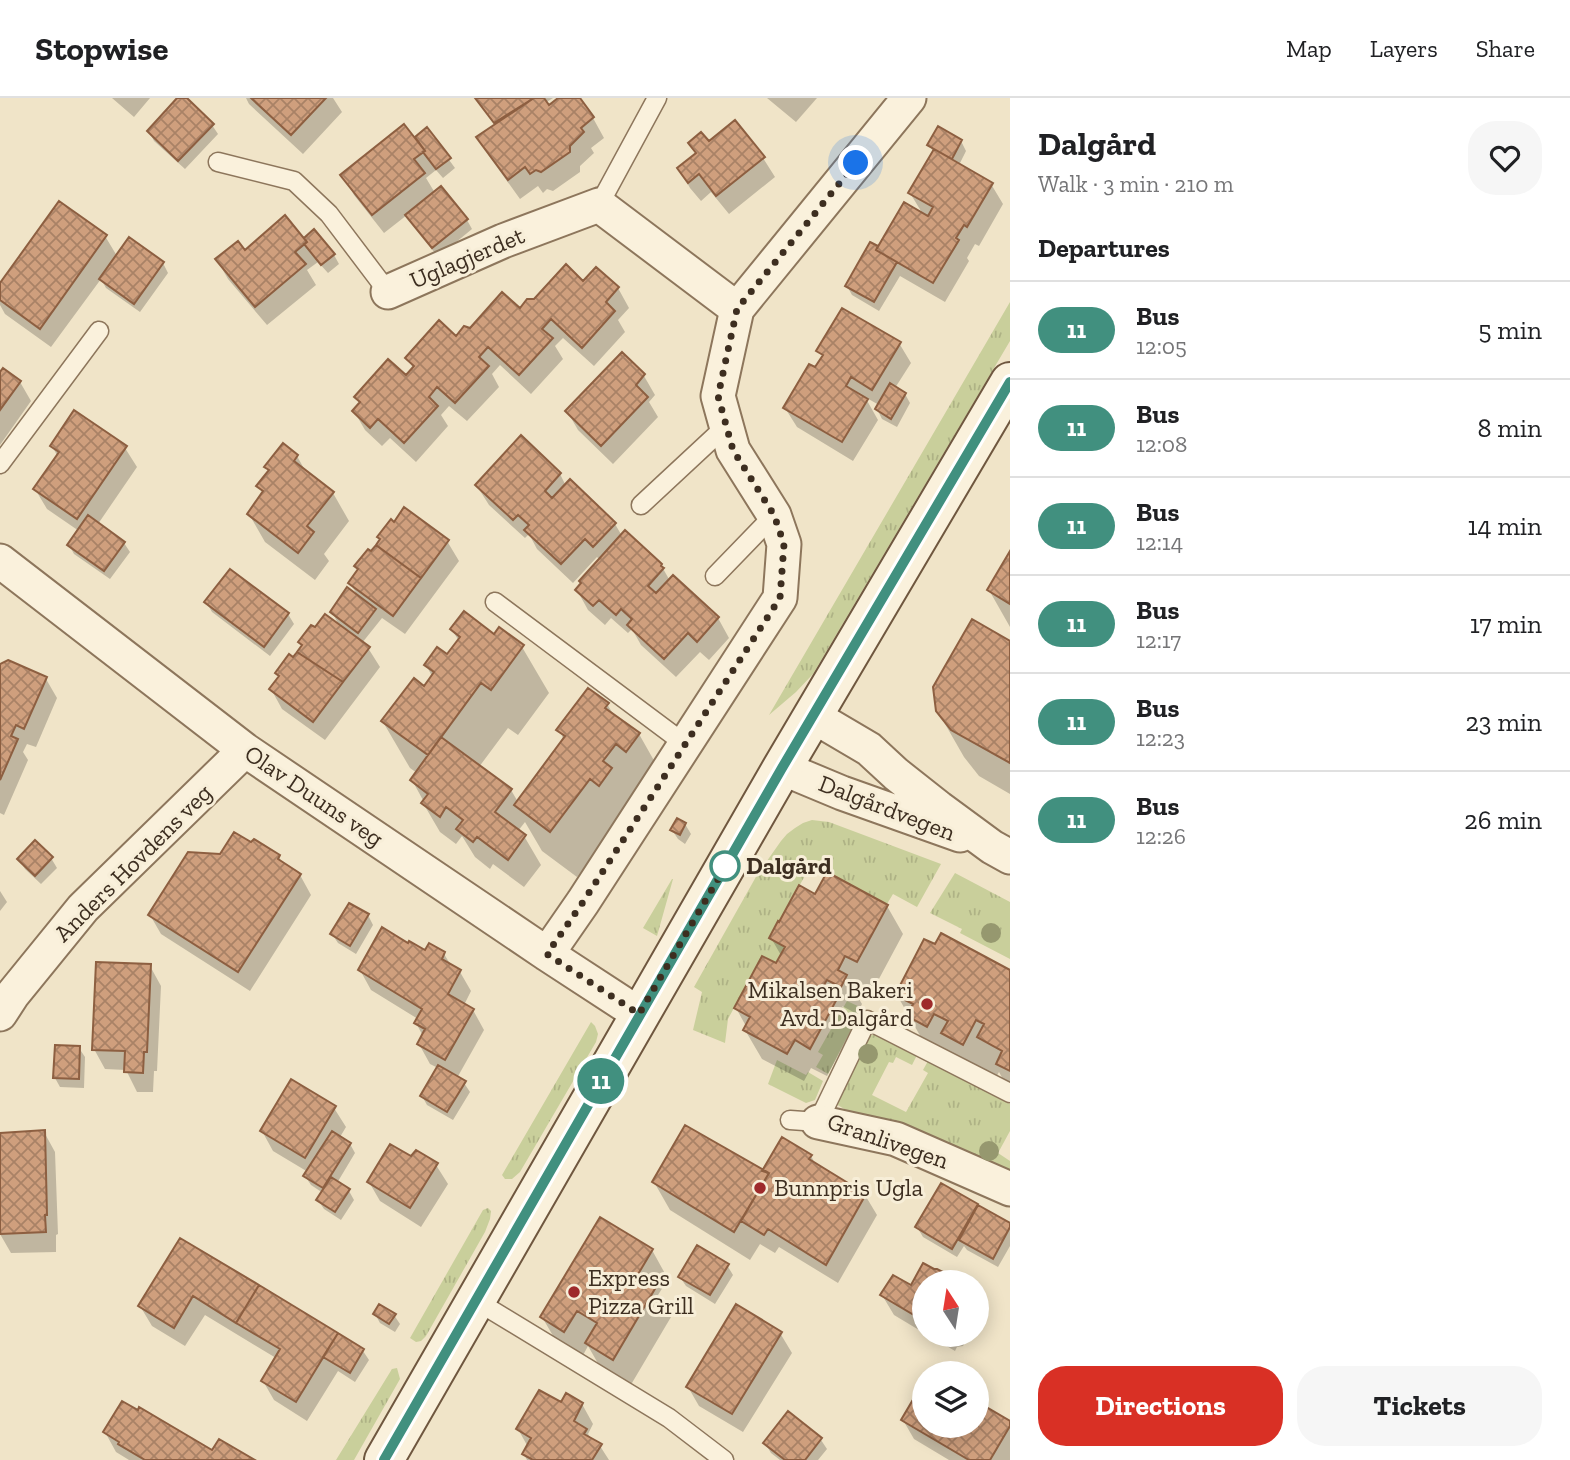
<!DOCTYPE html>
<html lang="en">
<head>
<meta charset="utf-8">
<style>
	body { margin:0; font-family:"Zilla Slab",serif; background:#f6f6f6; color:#202124; height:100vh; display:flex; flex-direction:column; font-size:26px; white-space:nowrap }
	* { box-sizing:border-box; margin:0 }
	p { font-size:23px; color:#757577 }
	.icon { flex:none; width:38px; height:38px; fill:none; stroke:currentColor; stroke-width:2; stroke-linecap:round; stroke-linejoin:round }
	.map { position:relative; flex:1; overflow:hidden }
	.details { display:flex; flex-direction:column; background:#fff; width:560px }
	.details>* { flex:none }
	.badge { padding:0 14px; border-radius:23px; font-size:24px; line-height:46px }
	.needle { width:46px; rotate:348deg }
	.fabs { position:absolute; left:912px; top:1172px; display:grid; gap:14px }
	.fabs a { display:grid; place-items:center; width:77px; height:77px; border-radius:50%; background:#fff; box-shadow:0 4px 18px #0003; font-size:35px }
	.you { position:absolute; width:35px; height:35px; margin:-18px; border:5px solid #fff; border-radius:50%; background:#1a73e8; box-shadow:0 0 0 10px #1a73e833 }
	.map>.badge { position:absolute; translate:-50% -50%; box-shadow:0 0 0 4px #fff }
	h2 { padding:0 28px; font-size:26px; line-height:63px }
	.round { display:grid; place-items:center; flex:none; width:74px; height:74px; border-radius:28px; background:#f6f6f6 }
	.head { display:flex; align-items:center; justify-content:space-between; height:119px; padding:0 28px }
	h1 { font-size:33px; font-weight:800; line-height:52px }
	.primary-button { display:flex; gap:14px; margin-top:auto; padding:14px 28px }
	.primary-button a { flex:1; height:80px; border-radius:28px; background:#d93025; color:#fff; font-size:28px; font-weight:800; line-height:80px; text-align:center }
	.primary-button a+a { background:#f6f6f6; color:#202124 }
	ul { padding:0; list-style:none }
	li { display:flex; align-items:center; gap:21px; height:98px; padding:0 28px; border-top:2px solid #e0e0e0 }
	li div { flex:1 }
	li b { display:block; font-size:26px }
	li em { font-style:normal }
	li .badge { min-width:77px; font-weight:700; text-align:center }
	header { display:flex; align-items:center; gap:42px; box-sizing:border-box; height:98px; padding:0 35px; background:#fff; border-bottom:2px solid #e0e0e0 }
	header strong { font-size:33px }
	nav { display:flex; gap:38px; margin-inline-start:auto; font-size:24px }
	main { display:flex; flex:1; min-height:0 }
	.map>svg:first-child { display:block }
	.grass { fill:url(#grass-tufts) }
	.shadow { fill:#0003 }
	.building { fill:url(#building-cross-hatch); stroke:#8d5f41; stroke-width:2 }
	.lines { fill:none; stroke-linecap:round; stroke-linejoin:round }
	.lane-casing { stroke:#8d765c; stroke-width:21 }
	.street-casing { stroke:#8d765c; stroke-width:37 }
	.secondary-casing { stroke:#6f573f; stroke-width:42 }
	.lane { stroke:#faf1dc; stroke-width:18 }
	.street { stroke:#faf1dc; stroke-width:33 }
	.secondary { stroke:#faf1dc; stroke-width:38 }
	.tree { fill:#96986f }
	.line-casing { stroke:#fff; stroke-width:16 }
	.line { stroke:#41907f; stroke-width:10 }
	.walk { stroke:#3d2e20; stroke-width:7; stroke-dasharray:0 12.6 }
	.stop-dot { fill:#fff; stroke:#41907f; stroke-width:3.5 }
	.poi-dot { fill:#9e2a2b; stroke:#f7eed8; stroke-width:2.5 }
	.labels { text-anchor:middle; stroke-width:6; stroke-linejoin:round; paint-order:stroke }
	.street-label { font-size:24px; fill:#3d2e20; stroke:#f7eed8 }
	.stop-label { font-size:24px; font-weight:bold; fill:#3d2e20; stroke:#f7eed8; text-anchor:start }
	.poi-label { font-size:24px; fill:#3d2e20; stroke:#f7eed8; text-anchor:start }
</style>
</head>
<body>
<header>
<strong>Stopwise</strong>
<nav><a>Map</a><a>Layers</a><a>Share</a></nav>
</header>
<main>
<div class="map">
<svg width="1010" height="1362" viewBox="0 0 1010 1362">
	<defs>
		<pattern id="grass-tufts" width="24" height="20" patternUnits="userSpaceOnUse" patternTransform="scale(1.75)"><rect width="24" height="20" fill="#c9cf9b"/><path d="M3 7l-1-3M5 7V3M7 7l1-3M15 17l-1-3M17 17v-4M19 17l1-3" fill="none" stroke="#aeb285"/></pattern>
		<pattern id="building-cross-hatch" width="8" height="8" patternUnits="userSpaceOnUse" patternTransform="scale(1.75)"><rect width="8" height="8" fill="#cf9f7d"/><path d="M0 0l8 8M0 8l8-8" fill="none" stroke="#a98266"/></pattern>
	</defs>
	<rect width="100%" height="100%" fill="#f0e4c8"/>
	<path class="grass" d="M1010,204V243L813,576L796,594L769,617Z
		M812,722L829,724L941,766L917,809L893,796L887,806L811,767L779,824H777L769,840L785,849L776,865L762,858L728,921L725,945L693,932L702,894L694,889L757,777L781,743L787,736L795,730L803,725Z
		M955,775L1010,804V861L960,835L962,831L930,815Z
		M672,781H673L657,838L643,830Z
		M847,903L862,910L828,976L816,969L823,957L818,954Z
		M591,924L595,928L598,936L596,944L520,1074L512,1081H505L502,1077Z
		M876,936L917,957L912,967L896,959L893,965L889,964L872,997L906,1014L928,975L923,972L928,963L1010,1006V1033L998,1055L1010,1063V1075L846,1012L836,1006L869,938Z
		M777,962L806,977L808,974L823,983L815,1002L806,1005L768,986Z
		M488,1110L491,1113L490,1121L485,1134L426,1238L421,1243L416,1244L410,1240L483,1112Z
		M397,1270L400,1281L354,1362H336L392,1271Z"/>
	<path class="shadow" d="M112,0H150L134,19Z
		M180,0H184L212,27L218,36L185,71L154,43L149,33Z
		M246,0H333L342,14L303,56L249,6Z
		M476,0H553L545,5L548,9L561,0H578L593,20L604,40L591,50L594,55L580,68V74L553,93L547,91L543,95L538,88L520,101L489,58L478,39L496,27Z
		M767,0H817L796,24Z
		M427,32L455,70L443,80L436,72L426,80L435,95L441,90L467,122L472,131L438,159L413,127L407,117L384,135L354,97L343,77L415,42Z
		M961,43L966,53L959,67L991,86L1003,106L979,148L975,146L967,160L969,163L945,204L900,178L879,213L852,197L847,188L877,150L878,152L924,118L910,95L934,55L929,47Z
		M690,46H709L763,60L775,79L729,116L711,94L701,103L690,90L679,70L696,57Z
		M314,133L334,157L339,166L328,175L318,164L307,172L316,187L267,227L228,181L217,162L304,142Z
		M105,138L117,158L163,165L168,175L140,214L106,190L101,181L51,249L5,216L0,207V188Z
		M583,185L618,190L629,210L618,222L625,234L594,268L563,240L555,248L563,261L531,296L500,267L492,276L499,289L467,323L449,308L441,317L448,328L416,364L390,340L382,348L365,332L354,313L360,306L356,299L406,279L413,270L407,260L456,241L471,232Z
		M899,245L911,265L895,290L905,296L910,305L897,329L882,321L877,311L879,307L865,299L878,322L853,363L797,329L785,310L816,272L823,260L819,253Z
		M622,256L644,278L655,297L649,304L658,319L613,366L578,332L567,313Z
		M0,277L20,284L31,303L0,347Z
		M52,348L125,350L137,369L98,426L124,445L130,454L110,481L74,456L69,447L79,433L47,411L35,391L58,359Z
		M297,358L307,376L333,395L349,423L324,456L329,463L315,482L265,444L249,416L263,396L259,388L269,374L267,369Z
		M560,376L566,388L615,426L622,438L661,467L670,483L673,479L718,520L729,540L709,562L700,554L676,579L641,547L632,531L628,535L611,520L605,527L588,512L577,492L600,462L597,459L573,485L537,451L529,436L525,440L489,407L477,388Z
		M447,443L459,463L405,536L382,520L362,545L368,550L380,569L325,642L282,611L271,591L279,579L277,575L293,561L302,549L300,544L340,529L332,514L359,500L350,485L359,473L356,468L372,456Z
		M1010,456V529L989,492Z
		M230,473L288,516L294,526L270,558L212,514L206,504Z
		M452,532L494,538L522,549L549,595L518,637L508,630L479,669L511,692L518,704L564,642L559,632L607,606L615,619L639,636L665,682L617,726L577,779L542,753L525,724L518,733L524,738L541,767L524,789L493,766L490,771L475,759L462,738L456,746L440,734L423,705L424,704L412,682L417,675L410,670L383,624L424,590L432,578L426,567L448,559L459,543Z
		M1010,545V696L979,678L964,659L937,612Z
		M0,568L46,581L57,600L36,649L27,646L23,654L28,662L4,717L0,715Z
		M685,726L691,736L685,746L678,741L672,732Z
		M279,759L283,767L300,777L311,797L250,893L161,836L150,817Z
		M51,760L57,770L41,786L25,771L19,761Z
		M0,793L7,804L0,813Z
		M816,798L887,808L903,836L873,892L861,886L856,896L862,906L857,916L842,908L854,928L827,978L811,970L804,983L762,961L745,932L747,930L736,910L777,868L782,859L771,840Z
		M368,817L373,827L356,856L338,845L332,836Z
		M425,854L444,856L452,869L460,874L471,893L464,907L473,912L484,932L457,980L464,985L470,994L453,1022L427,1007L422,998L438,970L430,966L419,946L423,938L416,925L418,921L371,892L360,872Z
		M150,868L161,888L157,973H154L153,994H137L126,972L105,971L94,951Z
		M1010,874V988L1005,985L999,974L989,992L935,964L897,897Z
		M79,950L85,959L84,990L60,989L55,980Z
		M334,1010L346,1029L340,1039L350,1046L355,1055L337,1085L349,1093L354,1102L341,1122L324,1111L318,1102L323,1095L311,1087L305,1078L308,1074L273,1053L262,1033Z
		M44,1034L55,1054L58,1136L56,1137V1154L11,1155L0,1136V1037Z
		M783,1041L811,1058L816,1067L865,1097L877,1117L838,1185L779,1149L775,1155L760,1146L750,1162L670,1112L654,1084L763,1074Z
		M412,1061L436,1067L448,1086L421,1129L380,1103L369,1084Z
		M941,1087L1010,1127V1148L998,1169L967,1152L964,1148L957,1159L923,1139L917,1129Z
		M181,1142L363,1253L369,1262L355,1284L338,1273L307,1323L274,1302L263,1283L276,1260L205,1217L185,1248L152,1228L140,1208Z
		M652,1152L668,1181L658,1197L671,1219L629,1290L603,1274L588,1248L581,1261L559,1248L542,1219Z
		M727,1167L733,1177L715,1206L686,1188L680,1179Z
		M924,1185V1235L894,1217L882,1197Z
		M375,1216L394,1217L400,1226L395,1234L380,1225Z
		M780,1235L792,1255L743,1334L699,1308L688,1289Z
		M928,1237H966L967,1241L963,1248L957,1249L955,1253Z
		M924,1286V1328H976L1010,1325V1362H949L914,1341L903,1322Z
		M582,1306L593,1326L588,1336L592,1342L600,1348L609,1362H527L524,1356L528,1349L518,1331L562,1307Z
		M788,1316L821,1342L827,1351L818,1362H780L771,1355L765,1345Z
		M105,1334L213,1355L252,1362H129L116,1354Z"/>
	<path class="building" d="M177,0H187L214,26L178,63L147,33Z
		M251,0H326L291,37Z
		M475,0H534L494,25Z
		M534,0H544L549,7L558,0H580L594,19L581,30L584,34L570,48V54L541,74L536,72L530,76L525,69L508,82L476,39Z
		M735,22L765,59L716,98L699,76L688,85L677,70L696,55L688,45L701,34L709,43Z
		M404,26L425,53L414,61L425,75L372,117L340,77Z
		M938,28L962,42L952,61L927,47Z
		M427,29L451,60L436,71L423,54L425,53L415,39Z
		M934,51L993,85L967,129L964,127L956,140L959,142L933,185L876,152L904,104L928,118L933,109L908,95Z
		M441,88L468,121L432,150L405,117Z
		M59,103L107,137L40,231L0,202V185Z
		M285,117L307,144L295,154L306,166L255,209L215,161L238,143L245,152Z
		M314,131L335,156L321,167L304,146L307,144L304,140Z
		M129,139L164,164L134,206L99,181Z
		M870,144L878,148L876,152L897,164L874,204L845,188Z
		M566,166L583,183L596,169L619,189L606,204L615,213L582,250L551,221L542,231L553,240L519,277L488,249L479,259L489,268L455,305L437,289L429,299L438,308L404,345L378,321L370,330L352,313L360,304L354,299L388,261L406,277L414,268L405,260L439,222L456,238L464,228L470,230L502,194L520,210L527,201H534Z
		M842,210L901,244L872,292L851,279L846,288L868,301L842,344L783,310L809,266L815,269L823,257L816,253Z
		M622,254L645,276L636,287L648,299L601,348L565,313Z
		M3,270L21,283L0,312V274Z
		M890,285L906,295L891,321L875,311Z
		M74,312L127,348L77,421L33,391L59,354L50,348Z
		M521,337L561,375L545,393L552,400L570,381L616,425L593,449L585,441L561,466L524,432L529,427L518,417L513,422L475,387Z
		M283,345L298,357L294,363L334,394L307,428L314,434L298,455L247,416L263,393L256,388L269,372L264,369Z
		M404,409L449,442L421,480L376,447L380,441L377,439L391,421L394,424Z
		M88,417L125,444L104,473L67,447Z
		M625,432L662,466L661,468L664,470L648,488L656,495L673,477L719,519L697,544L688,535L664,561L627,527L632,521L621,511L616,517L599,502L593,508L575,492L581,485L579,483Z
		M376,447L421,480L393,518L348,485L358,471L354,468L368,451L371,453Z
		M1010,453V506L987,492Z
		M230,471L289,515L264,549L204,504Z
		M347,489L376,511L358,535L330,514Z
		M464,513L494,536L499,529L524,547L491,592L481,585L428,657L381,623L414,580L424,588L434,574L424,567L437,549L447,556L460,539L450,531Z
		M325,516L370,549L343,584L297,554L302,547L298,544L311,527L315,529Z
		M972,521L1010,543V665L951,632L936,613L933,589Z
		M297,554L343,584L313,624L269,591L279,578L275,575L289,556L293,559Z
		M8,562L47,579L24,631L16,627L11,638L18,641L0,682V566Z
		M588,590L609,605L605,610L640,635L626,654L616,646L603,663L612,670L599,688L590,681L550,734L514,707L565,638L556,632Z
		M441,639L512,691L495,714L526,737L508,762L477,739L473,744L456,731L463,722L446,709L440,719L421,705L428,696L410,682Z
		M677,720L686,725L680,737L670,732Z
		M234,734L251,744L254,741L280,757L278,761L301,776L238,874L148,817L188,754L220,756Z
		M35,742L53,759L35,778L17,761Z
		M827,774L888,807L857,864L845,858L838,872L847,877L841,889L827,882L822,890L838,899L810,951L795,942L787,956L743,932L750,919L734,910L762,858L776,865L785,849L769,840L778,823L779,824L799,787L815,796Z
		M349,805L369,816L350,848L330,836Z
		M382,829L408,845L409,843L425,852L429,845L445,854L442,861L461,872L448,896L474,911L445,962L417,946L425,931L414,925L422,911L358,872Z
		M941,835L1010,872V973L996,966L1002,953L977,939L984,926L976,922L963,947L941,935L948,923L934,916L927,929L907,918L913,906L895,897L924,841L935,846Z
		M96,864L151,866L147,954H144L143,975L124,974L125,953L92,952Z
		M55,947L80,948L79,981L53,980Z
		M438,967L466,983L447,1014L420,998Z
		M291,981L336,1008L305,1060L260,1033Z
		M685,1027L769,1075L734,1134L652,1084Z
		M45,1032L47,1117H45L46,1134L0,1136V1035Z
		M332,1033L351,1045L323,1090L303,1078Z
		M782,1039L812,1057L809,1061L866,1096L826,1167L768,1131L764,1137L741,1123L769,1075L762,1073Z
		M390,1046L411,1058L416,1052L438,1065L410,1110L367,1084Z
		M331,1079L350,1091L335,1114L316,1102Z
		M941,1085L978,1106L952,1151L915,1129Z
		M978,1107L1010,1125V1129L993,1161L959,1142Z
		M600,1119L653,1151L637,1178L656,1189L613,1262L585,1245L597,1225L577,1213L564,1234L540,1219Z
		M180,1140L259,1187L236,1225L193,1198L174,1230L138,1208Z
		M697,1147L729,1166L710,1197L678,1179Z
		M923,1165L934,1171H937L945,1175L947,1179L957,1185H924V1223L880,1197L893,1177L911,1187Z
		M259,1187L338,1235L296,1304L261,1283L280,1251L236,1225Z
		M379,1206L396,1216L389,1226L373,1216Z
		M736,1206L782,1234L732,1316L686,1289Z
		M338,1235L364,1251L350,1275L323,1259Z
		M924,1283V1328H976V1303L1010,1323V1328L990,1362H969L901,1322Z
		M539,1292L561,1304L566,1295L583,1305L574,1323L587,1331L584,1336L602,1346L592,1362H533L522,1356L531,1340L516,1331Z
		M122,1303L138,1312L139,1309L212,1352L219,1341L255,1362H145L118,1346L119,1344L103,1334Z
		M788,1313L822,1340L805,1362H785L763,1345Z"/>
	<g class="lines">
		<g class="lane-casing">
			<path id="lane" d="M218,64L294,83L329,116L388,194
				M599,107L657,0
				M0,366L99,233
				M641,407L726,328
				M715,478L774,417
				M495,504L685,646
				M790,1022L818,1024L867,922L1010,995
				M475,1202L669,1320L724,1362"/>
		</g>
		<g class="street-casing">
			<path id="street" d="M388,194L503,143L599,107L737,211
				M0,463L245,652L547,856L639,916
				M813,618L869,651L896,676L939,710L992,749L1010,759
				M782,670L842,695L960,737
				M547,856L583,804L780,500L784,446L774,417L733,352L718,298L737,211L909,0
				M0,916L13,896L83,810L245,652
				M818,1024L896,1041L1010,1091"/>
		</g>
		<g class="secondary-casing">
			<path id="secondary" d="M384,1362L782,670L1010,284"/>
		</g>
		<use href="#lane" class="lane"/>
		<use href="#street" class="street"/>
		<use href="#secondary" class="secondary"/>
	</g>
	<g class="tree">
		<circle cx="991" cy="835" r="10"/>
		<circle cx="868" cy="956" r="10"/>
		<circle cx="989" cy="1053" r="10"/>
	</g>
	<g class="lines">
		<g class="line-casing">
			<path id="line" d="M384,1362L782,670L1010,284"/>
		</g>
		<use href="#line" class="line"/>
		<path class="walk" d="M725,768L728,764L639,916L547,856L583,804L780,500L784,446L774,417L733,352L718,298L737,211L856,65"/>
	</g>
	<circle class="stop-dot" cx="725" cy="768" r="14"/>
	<g class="poi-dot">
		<circle cx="927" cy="906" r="7"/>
		<circle cx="760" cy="1090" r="7"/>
		<circle cx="574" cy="1194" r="7"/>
	</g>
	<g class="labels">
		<g class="street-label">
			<text transform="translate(467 160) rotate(-23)" y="8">Uglagjerdet</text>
			<text transform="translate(314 698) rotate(34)" y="8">Olav Duuns veg</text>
			<text transform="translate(887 710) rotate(21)" y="8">Dalgårdvegen</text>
			<text transform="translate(133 765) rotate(-45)" y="8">Anders Hovdens veg</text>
			<text transform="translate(888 1043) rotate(19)" y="8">Granlivegen</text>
		</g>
		<g class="stop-label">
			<text x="746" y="776">Dalgård</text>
		</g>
		<g class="poi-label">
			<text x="913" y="900" text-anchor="end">Mikalsen Bakeri<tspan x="913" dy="28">Avd. Dalgård</tspan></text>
			<text x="774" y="1098">Bunnpris Ugla</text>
			<text x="588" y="1188">Express<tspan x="588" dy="28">Pizza Grill</tspan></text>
		</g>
	</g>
</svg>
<div class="fabs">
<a><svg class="needle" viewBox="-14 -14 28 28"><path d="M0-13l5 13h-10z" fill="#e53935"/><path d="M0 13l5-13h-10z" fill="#757577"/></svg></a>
<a><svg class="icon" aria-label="layers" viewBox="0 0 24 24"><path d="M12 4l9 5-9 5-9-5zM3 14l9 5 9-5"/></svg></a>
</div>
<div class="you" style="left:856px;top:65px"></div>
<b class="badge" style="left:601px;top:983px;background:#41907f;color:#fff">11</b>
</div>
<section class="details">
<div class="head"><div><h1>Dalgård</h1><p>Walk · 3 min · 210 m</p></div><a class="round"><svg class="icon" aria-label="heart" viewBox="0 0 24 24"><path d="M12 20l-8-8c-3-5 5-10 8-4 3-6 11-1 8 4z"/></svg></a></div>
<h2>Departures</h2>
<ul>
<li><span class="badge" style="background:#41907f;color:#fff">11</span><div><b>Bus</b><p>12:05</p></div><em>5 min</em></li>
<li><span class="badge" style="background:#41907f;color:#fff">11</span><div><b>Bus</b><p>12:08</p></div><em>8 min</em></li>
<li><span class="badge" style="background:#41907f;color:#fff">11</span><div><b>Bus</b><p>12:14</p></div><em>14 min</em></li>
<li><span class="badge" style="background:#41907f;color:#fff">11</span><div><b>Bus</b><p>12:17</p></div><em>17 min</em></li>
<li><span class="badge" style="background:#41907f;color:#fff">11</span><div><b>Bus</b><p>12:23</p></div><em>23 min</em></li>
<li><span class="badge" style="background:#41907f;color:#fff">11</span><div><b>Bus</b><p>12:26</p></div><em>26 min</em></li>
</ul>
<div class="primary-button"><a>Directions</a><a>Tickets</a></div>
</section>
</main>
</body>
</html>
